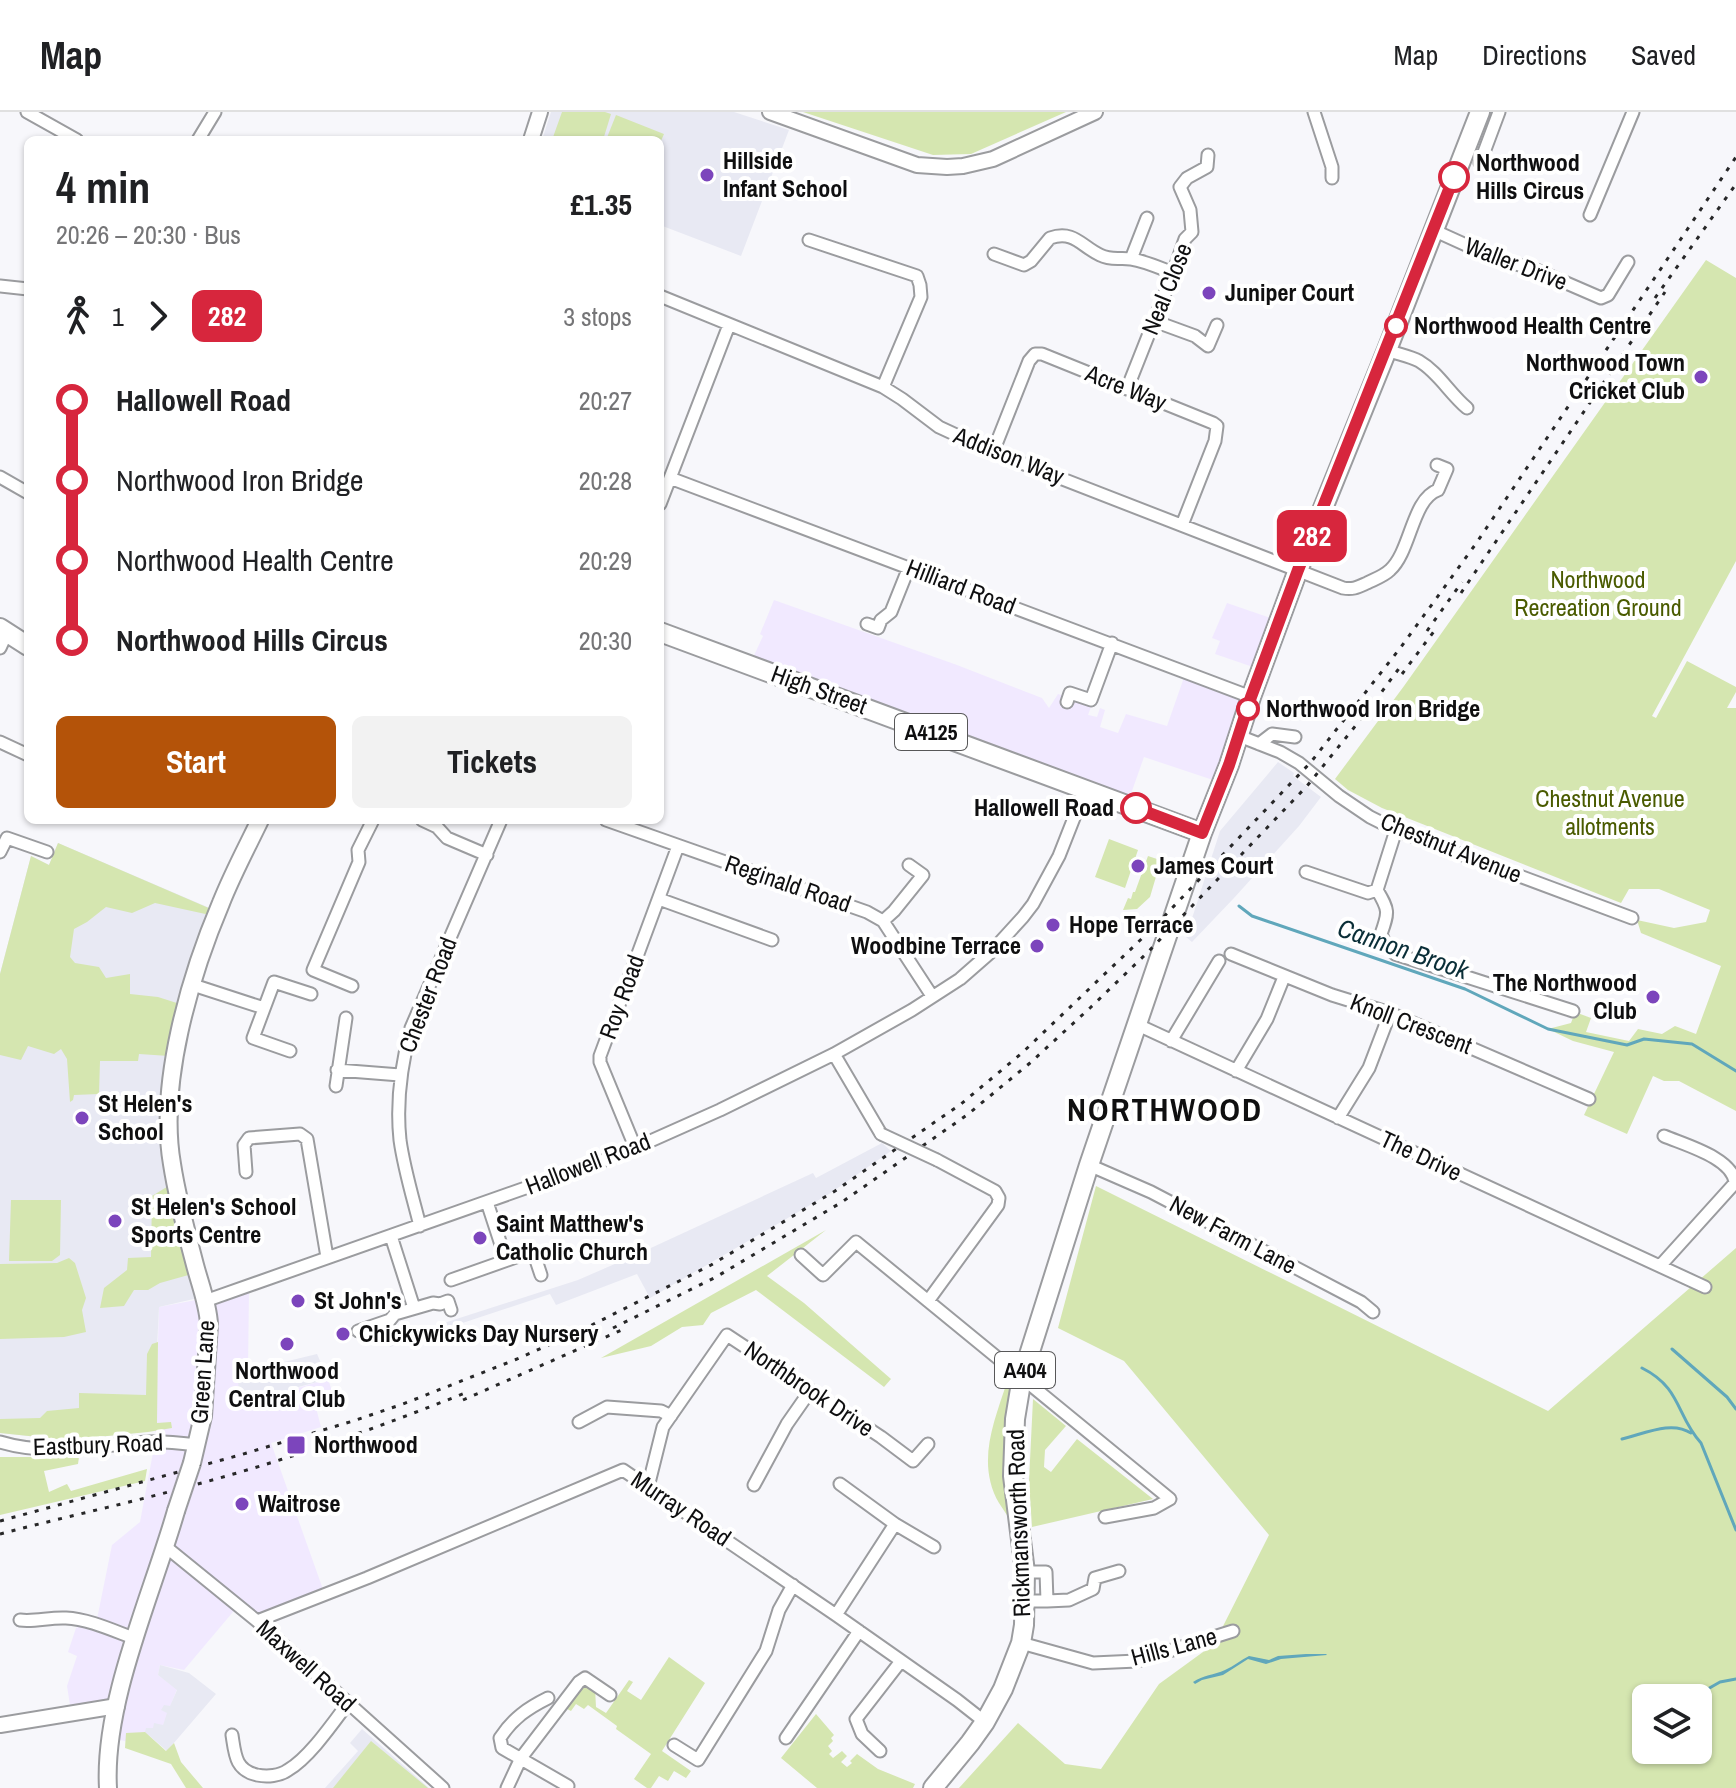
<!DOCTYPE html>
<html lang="en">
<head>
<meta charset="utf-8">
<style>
	body { margin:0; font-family:"Archivo Narrow",sans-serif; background:#f2f2f2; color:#202124; height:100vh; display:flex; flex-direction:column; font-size:30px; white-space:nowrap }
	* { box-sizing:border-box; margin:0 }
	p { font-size:26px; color:#757577 }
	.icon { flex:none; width:44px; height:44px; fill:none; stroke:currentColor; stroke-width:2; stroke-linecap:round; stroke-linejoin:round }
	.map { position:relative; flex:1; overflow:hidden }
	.side { position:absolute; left:24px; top:24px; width:640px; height:688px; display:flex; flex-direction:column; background:#fff; border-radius:12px; box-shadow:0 2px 6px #0004 }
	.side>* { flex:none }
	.badge { padding:0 16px; border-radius:12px; font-size:28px; line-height:52px }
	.fabs { position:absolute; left:1632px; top:1572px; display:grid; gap:16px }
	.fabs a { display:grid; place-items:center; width:80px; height:80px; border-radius:12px; background:#fff; box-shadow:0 2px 6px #0004; font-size:40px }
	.map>.badge { position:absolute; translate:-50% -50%; box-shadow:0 0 0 4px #fff }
	.legs { display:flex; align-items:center; gap:12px; height:88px; padding:0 32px; font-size:26px }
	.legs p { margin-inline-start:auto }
	.summary { display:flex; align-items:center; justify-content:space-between; height:136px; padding:0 32px }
	h1 { font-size:44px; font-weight:700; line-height:60px }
	.primary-button { display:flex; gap:16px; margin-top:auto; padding:16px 32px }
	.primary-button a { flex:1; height:92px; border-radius:12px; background:#b45309; color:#fff; font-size:32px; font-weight:700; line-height:92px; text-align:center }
	.primary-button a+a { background:#f2f2f2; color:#202124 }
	ul { padding:0 32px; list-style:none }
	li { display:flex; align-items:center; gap:28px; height:80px; font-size:30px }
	li i { display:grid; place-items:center; width:12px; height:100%; margin:0 10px; background:currentColor }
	li i::after { content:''; width:20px; height:20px; margin:-10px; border:6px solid; border-radius:50%; background:#fff }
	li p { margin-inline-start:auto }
	li:first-child i { background:linear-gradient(#0000 50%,currentColor 0) }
	li:last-child i { background:linear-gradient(currentColor 50%,#0000 0) }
	header { display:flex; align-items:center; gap:48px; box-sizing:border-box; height:112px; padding:0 40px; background:#fff; border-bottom:2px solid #e0e0e0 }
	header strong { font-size:38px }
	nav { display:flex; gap:44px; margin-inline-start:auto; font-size:28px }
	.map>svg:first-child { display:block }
	.commercial { fill:#f1e9ff }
	.built { fill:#e8e9f3 }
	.green { fill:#d5e6b0; fill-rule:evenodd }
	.water { fill:#60a7bb }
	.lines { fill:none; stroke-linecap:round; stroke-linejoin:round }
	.stream { stroke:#60a7bb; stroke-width:3 }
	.minor-casing { stroke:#9b9c9f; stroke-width:15 }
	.tertiary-casing { stroke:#9b9c9f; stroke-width:18 }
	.secondary-casing { stroke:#9b9c9f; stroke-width:20 }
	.primary-casing { stroke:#9b9c9f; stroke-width:22 }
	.minor { stroke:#fff; stroke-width:11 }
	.tertiary { stroke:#fff; stroke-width:14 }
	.secondary { stroke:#fff; stroke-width:16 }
	.primary { stroke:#fff; stroke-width:18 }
	.rail { stroke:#272728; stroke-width:3; stroke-dasharray:4 8; stroke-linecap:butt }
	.minor-bridge-casing { stroke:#9b9c9f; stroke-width:15; stroke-linecap:butt }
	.secondary-bridge-casing { stroke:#9b9c9f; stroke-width:20; stroke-linecap:butt }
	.minor-bridge { stroke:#fff; stroke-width:11 }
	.secondary-bridge { stroke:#fff; stroke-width:16 }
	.line-1-casing { stroke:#fff; stroke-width:18 }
	.line-1 { stroke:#d7263d; stroke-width:12 }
	.poi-dot { fill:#7c45bc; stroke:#fff; stroke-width:3 }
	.stop-1-dot { fill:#fff; stroke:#d7263d; stroke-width:4 }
	.labels { text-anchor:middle; stroke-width:8; stroke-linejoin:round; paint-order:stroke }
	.shield { fill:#fff; stroke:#575758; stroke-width:2 }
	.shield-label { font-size:22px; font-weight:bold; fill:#0f0f10 }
	.poi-label { font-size:24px; font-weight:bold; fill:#0f0f10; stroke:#fff; text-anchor:start }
	.stop-label { font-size:24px; font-weight:bold; fill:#0f0f10; stroke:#fff; text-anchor:start }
	.street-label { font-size:24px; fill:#0f0f10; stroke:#fff }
	.park-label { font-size:24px; fill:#4a5b00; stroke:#fff }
	.water-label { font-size:26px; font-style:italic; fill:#0a2e37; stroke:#fff }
	.district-label { font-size:32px; font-weight:bold; letter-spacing:2px; fill:#0f0f10; stroke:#fff }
</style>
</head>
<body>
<header>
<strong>Map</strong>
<nav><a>Map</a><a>Directions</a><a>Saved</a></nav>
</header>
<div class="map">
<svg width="1736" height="1676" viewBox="0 0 1736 1676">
	<rect width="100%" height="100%" fill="#f7f7fb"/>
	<path class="commercial" d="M774,488L957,553L1042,586L1049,596L1058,582L1064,584L1062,592L1070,595L1073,588L1091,595L1088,603L1097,605L1100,596L1105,598L1100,615L1118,621L1126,602L1167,614L1188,554L1245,576L1253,555L1215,542L1220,529L1212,526L1227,491L1279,509L1222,671L1144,645L1127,693L751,550L763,524L760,522Z
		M249,1178L248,1257L238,1261L294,1277L328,1267L334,1285L315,1292L321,1315L271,1331L325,1483L257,1509L238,1494L184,1558L160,1553L158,1563L177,1577L170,1595L162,1598L168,1601L163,1613L153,1616L143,1633L111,1626L110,1588L70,1593L67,1574L77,1544L68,1540L76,1516L97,1507L112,1433L140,1410L155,1330L159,1195Z"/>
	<path class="built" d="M551,0H734L789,18L741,144L660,113V28H542Z
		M1278,650L1294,661L1293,664L1321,685L1299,714L1234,786L1192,830L1186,825L1220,719Z
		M58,731L212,797L166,973L198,1186L159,1195L153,1319L67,1328L0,1321V862L31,744L49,753Z
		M882,1031L891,1039L829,1082L650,1186L637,1162L556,1193L550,1182L390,1235L388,1229L578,1168L640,1141L813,1061L816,1066Z
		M317,1242L328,1267L239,1291L238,1261Z
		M160,1553L189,1561L216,1582L167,1639L145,1620L146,1616H153L154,1611L163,1613L167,1601L161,1598L164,1593L170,1594L177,1578L158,1563Z
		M362,1617L429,1676H325L358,1639L350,1631Z"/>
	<path class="green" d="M562,0H605L611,2L603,28H552Z
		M803,0H1066L971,42L933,43Z
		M616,3L664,22L660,31V28H606Z
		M1706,148L1736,166V449L1652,604L1656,606L1687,549L1736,575V580L1727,596H1736V999L1679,969H1664L1653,964L1627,1022L1584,1003L1614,940L1573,929L1548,917L1571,911L1575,900L1591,906L1586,920L1629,929L1638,917L1662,922L1675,914L1696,922L1721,854L1641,821L1637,808L1674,816L1706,810L1710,798L1659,777H1629L1621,791L1382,696L1348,678L1335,667L1404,574Z
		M1109,727L1138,738L1125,776L1095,765Z
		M58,731L211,797L210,803L155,791L132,801L106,795L87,810L74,817L70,845L75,851L99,855L106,866L130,862V882L158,885L180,892L169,944L139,942L138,949H100L99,982L74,983L73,988L70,990L67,947L61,937L54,942L28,934L21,948L0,943V862L31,744L49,753Z
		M1148,744L1157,747L1158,758L1150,785L1137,797L1123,798L1128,786L1131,787L1133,780H1135Z
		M170,1073L192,1162L160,1171L148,1178H134L124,1194L100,1196L104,1176L127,1158L128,1146L151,1145L152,1084Z
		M1096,1074L1548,1299L1736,1136V1676H959L1018,1611L1065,1652L1101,1657L1159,1572L1214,1532L1269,1423L1124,1249L1058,1216ZM1646,1586H1698V1638H1646Z
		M11,1088H61L60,1143L52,1149H9Z
		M826,1118L767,1164L804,1191L891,1267L884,1275L756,1178L711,1201L703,1213L682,1215L651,1234L601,1246Z
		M69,1146L75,1151L86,1186L82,1198L86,1220L64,1225L0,1227V1152L57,1151Z
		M158,1230L157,1311L171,1310L172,1316L148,1320L67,1328L0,1321V1307L40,1306L47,1299L79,1296V1281L146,1283L147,1242L152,1232Z
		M1022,1265L1021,1423C1014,1413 1006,1402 999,1391C976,1351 994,1310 1007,1270Z
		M1033,1287L1066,1314L1045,1338L1044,1355L1051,1360L1077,1327L1153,1387L1032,1415L1029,1369Z
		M0,1345H79L78,1352L44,1359L49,1380L67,1372L71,1379L147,1357L145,1369L0,1403Z
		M669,1545L705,1571L662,1639L691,1659L686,1666L674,1659L668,1669L659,1664L651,1676H647L634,1667L651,1642L616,1617L617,1614L588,1593L584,1597L576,1592L571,1599L565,1596L581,1574L590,1573L595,1576L596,1595L606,1601L629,1568L633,1570L627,1579L641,1588Z
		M816,1602L834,1623L831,1626L833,1629L828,1634L832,1639L829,1642L833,1646L842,1639L847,1644L841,1650L847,1655L852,1651L850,1649L857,1642L878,1657L915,1672L913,1676H817L781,1646Z
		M145,1620L166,1639L174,1631L181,1650L203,1676H186L171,1652L125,1636L126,1621Z
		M371,1629L428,1676H333Z"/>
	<path class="water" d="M1306,1542H1326L1327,1543L1281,1547L1266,1552L1248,1547L1223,1563L1202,1568L1195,1572L1193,1570C1203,1563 1214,1563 1225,1558C1234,1554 1241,1548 1249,1544L1269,1548L1278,1544Z"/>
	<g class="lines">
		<path class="stream" d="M1239,794L1252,804L1465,877L1548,917L1627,933L1644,927L1692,932L1736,959
			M1672,1237L1727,1285L1736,1297
			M1642,1256C1682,1276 1676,1304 1701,1331L1736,1418
			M1622,1327C1644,1322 1671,1308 1691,1321
			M1692,1586L1720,1570L1736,1567"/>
		<g class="minor-casing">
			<path id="minor" d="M27,0L77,28
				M1314,0L1332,55V66
				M198,28L215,0
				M1480,51L1499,0
				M1590,103L1633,0
				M1433,118L1497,147L1534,157L1601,186L1608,183L1628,150
				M809,128L917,164L920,173L921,185L883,275
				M994,142L1024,153L1031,149L1050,126C1074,118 1081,134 1100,143C1112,149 1120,145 1131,147C1145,149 1160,156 1173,161
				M1131,147L1147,106
				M0,174L28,177
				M660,184L883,275L902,287L939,315L993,340L1343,476C1353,478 1358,475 1367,471C1375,467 1384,464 1390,458C1411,439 1412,387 1438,378L1447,357L1437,353
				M1154,209L1195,224L1208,234L1217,213
				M1387,238C1397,242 1410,244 1419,249C1438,260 1450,282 1467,296
				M1127,277L1173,161L1185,127L1192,120L1190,98L1180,75L1187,66L1207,55L1208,43
				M993,340L1029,249L1035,242H1042L1213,311L1217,314L1215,329L1182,413
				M0,365L28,381
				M670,366L1251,585
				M660,392L729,213
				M867,512L878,516L881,508L891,500L909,455
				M0,536L7,521
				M1067,590L1070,581L1091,588L1112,531
				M1239,624L1280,640L1299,651L1339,684L1370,705L1396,718L1632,806
				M0,630L28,643
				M1259,632L1272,622L1295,625
				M422,708L437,715L447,726L487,743
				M606,708L867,800L883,809L932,884
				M1396,718L1377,778C1389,798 1389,800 1381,822L1386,834L1395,842L1573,899
				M0,740L7,726L47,740
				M1306,760L1368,781L1377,778
				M659,787L772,828
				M883,809L894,799L923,763L909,753
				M1231,842L1332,883L1390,901L1589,987
				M193,873L264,896
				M352,874L313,858L359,750L358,738L373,708
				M1138,913L1705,1175
				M1171,929L1219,849
				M290,939L253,926L274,870L311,882
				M834,942L881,1022
				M337,958L400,963
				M1236,959L1267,907L1284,865
				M336,974L346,906
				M1338,1006L1369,956L1390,901
				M635,1035L600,950V944L678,734
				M1089,1053L1151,1080L1361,1190L1373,1200
				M246,1060L244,1033L249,1026L300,1022L307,1027L327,1145
				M487,1090L506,1148
				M420,1114C413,1086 404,1057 400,1028C396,990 401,953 411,916L501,708
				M391,1124L414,1196
				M801,1143L823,1163L856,1130L1170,1387L1154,1396L1105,1405
				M1660,1154L1735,1071C1733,1046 1685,1033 1664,1024
				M451,1168L533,1139L541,1163
				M205,1189L619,1043L720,998L834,942L912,898L960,867L992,839L1023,805L1033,792L1059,744L1085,678
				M928,1189L998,1093L999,1086L995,1079L937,1048
				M358,1219L390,1208L395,1202L433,1191L440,1192L448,1189L451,1198
				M579,1310L607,1295L661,1299L671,1304
				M0,1330C49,1345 98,1333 148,1330C164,1329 180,1331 197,1333
				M840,1372L895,1412L934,1435
				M754,1373L787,1312L810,1279
				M648,1375L663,1315L727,1223L881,1325L913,1349L928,1332
				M166,1435L257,1509L443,1676
				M1025,1489H1047L1046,1460H1025
				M1047,1489L1069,1488L1093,1477L1095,1466L1119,1459
				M836,1503L895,1412
				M20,1508C35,1510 50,1505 66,1506C89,1507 114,1519 136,1527
				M257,1509L367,1466L623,1358L836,1503L957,1588L985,1610
				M1021,1531L1093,1551L1137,1549L1233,1519
				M548,1586C528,1596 513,1606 500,1626L502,1636L568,1674
				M232,1623C235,1642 235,1658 257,1663C267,1665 280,1664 288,1658C309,1646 333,1611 348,1591
				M786,1626L859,1519
				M674,1633L698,1648L766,1539L779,1498L793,1473
				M880,1639L862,1622L856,1607L901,1549
				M507,1676L521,1646L579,1570L585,1566L610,1583"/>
		</g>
		<g class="tertiary-casing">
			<path id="tertiary" d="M770,0L917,53L947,55L963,54L993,47L1095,0
				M531,28L540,0
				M0,1613L117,1594"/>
		</g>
		<g class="secondary-casing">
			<path id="secondary" d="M192,1351L203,1304L209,1212C208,1192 200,1172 195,1153C186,1119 177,1085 172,1052C158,972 190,864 221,791C232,763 247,735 260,708
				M108,1676C103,1590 152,1483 176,1399"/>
		</g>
		<g class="primary-casing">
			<path id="primary" d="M0,516L28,534
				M660,520L1202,721
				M933,1676L970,1631L985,1610L1003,1577L1021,1531L1024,1513L1025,1460L1013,1364L1015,1307L1022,1265L1089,1053L1202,721L1229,653L1251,585L1298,458L1387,238L1480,0"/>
		</g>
		<use href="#minor" class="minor"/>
		<use href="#tertiary" class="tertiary"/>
		<use href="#secondary" class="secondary"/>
		<use href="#primary" class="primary"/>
		<path class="rail" d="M1655,186L1736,72
			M1461,481L1665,180
			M1427,519L1462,470
			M1402,562L1438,514
			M613,1216L716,1165L842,1090L967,1003L1030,951L1091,895L1148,840L1307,674L1369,597L1403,551
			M463,1288L624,1217
			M0,1409L240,1343L353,1309L403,1292L517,1247L582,1218L711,1153L835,1079L961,992L1022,941L1155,814L1311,650L1401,535L1475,433L1736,45
			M0,1422C64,1405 130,1391 194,1373C288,1348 380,1315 470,1279"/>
		<g class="minor-bridge-casing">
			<path id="minor-bridge" d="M881,1022L937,1048"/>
		</g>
		<g class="secondary-bridge-casing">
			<path id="secondary-bridge" d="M176,1399L192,1351"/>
		</g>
		<use href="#minor-bridge" class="minor-bridge"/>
		<use href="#secondary-bridge" class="secondary-bridge"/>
	</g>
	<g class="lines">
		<g class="line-1-casing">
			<path id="line-1" d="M1136,696L1202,721L1229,653L1251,585L1298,458L1454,65"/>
		</g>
		<use href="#line-1" class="line-1"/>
	</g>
	<g class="poi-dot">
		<circle cx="707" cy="63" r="8"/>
		<circle cx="1209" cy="181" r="8"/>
		<circle cx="1701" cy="265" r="8"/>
		<circle cx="1138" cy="754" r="8"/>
		<circle cx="1053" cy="813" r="8"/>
		<circle cx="1037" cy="834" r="8"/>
		<circle cx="1653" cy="885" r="8"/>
		<circle cx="82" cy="1006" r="8"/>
		<circle cx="115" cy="1109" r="8"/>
		<circle cx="480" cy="1126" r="8"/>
		<circle cx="298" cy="1189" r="8"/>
		<circle cx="343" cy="1222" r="8"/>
		<circle cx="287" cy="1232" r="8"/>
		<rect x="286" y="1323" width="20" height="20" rx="4"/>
		<circle cx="242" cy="1392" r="8"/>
	</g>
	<g class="stop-1-dot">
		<circle cx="1454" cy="65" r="14"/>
		<circle cx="1396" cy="214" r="10"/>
		<circle cx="1248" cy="597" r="10"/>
		<circle cx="1136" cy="696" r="14"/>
	</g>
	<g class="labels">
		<g class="shield">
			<rect x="895" y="602" width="72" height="36" rx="6"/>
			<rect x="995" y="1240" width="60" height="36" rx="6"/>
		</g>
		<g class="shield-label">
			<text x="931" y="628">A4125</text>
			<text x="1025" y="1266">A404</text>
		</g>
		<g class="poi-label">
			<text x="723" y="57">Hillside<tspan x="723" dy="28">Infant School</tspan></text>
			<text x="1225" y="189">Juniper Court</text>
			<text x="1685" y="259" text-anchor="end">Northwood Town<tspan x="1685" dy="28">Cricket Club</tspan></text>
			<text x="1154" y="762">James Court</text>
			<text x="1069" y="821">Hope Terrace</text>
			<text x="1021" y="842" text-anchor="end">Woodbine Terrace</text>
			<text x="1637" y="879" text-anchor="end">The Northwood<tspan x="1637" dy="28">Club</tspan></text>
			<text x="98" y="1000">St Helen's<tspan x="98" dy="28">School</tspan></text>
			<text x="131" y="1103">St Helen's School<tspan x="131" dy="28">Sports Centre</tspan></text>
			<text x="496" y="1120">Saint Matthew's<tspan x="496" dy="28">Catholic Church</tspan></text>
			<text x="314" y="1197">St John's</text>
			<text x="359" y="1230">Chickywicks Day Nursery</text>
			<text x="287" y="1267" text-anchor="middle">Northwood<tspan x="287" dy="28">Central Club</tspan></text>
			<text x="314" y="1341">Northwood</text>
			<text x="258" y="1400">Waitrose</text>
		</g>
		<g class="stop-label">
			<text x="1476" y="59">Northwood<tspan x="1476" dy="28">Hills Circus</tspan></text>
			<text x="1414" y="222">Northwood Health Centre</text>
			<text x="1266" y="605">Northwood Iron Bridge</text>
			<text x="1114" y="704" text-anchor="end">Hallowell Road</text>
		</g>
		<g class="street-label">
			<text transform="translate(1516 152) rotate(21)" y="8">Waller Drive</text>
			<text transform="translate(1167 177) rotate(-68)" y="8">Neal Close</text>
			<text transform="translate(1126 276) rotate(22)" y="8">Acre Way</text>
			<text transform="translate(1009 344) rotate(22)" y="8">Addison Way</text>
			<text transform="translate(961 475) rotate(21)" y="8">Hilliard Road</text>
			<text transform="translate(819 578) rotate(20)" y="8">High Street</text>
			<text transform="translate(1451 736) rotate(22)" y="8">Chestnut Avenue</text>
			<text transform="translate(788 772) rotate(19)" y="8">Reginald Road</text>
			<text transform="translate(428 883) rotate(-69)" y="8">Chester Road</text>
			<text transform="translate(622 885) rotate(-70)" y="8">Roy Road</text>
			<text transform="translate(1411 912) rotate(21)" y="8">Knoll Crescent</text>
			<text transform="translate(1421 1044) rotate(25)" y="8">The Drive</text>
			<text transform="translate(588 1052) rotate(-21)" y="8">Hallowell Road</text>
			<text transform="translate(1233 1123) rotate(28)" y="8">New Farm Lane</text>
			<text transform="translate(203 1260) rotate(-86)" y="8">Green Lane</text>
			<text transform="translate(809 1277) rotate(34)" y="8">Northbrook Drive</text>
			<text transform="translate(98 1333) rotate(-2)" y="8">Eastbury Road</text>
			<text transform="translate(681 1397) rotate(34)" y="8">Murray Road</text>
			<text transform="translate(1019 1411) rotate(-92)" y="8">Rickmansworth Road</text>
			<text transform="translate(1174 1535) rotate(-15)" y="8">Hills Lane</text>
			<text transform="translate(306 1554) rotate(42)" y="8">Maxwell Road</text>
		</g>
		<g class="park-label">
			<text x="1598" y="476">Northwood<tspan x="1598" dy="28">Recreation Ground</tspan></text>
			<text x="1610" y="695">Chestnut Avenue<tspan x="1610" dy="28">allotments</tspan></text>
		</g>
		<g class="water-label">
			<text transform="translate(1403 837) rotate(19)" y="9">Cannon Brook</text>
		</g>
		<g class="district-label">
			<text x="1165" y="1009">NORTHWOOD</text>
		</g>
	</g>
</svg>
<div class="fabs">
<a><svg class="icon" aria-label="layers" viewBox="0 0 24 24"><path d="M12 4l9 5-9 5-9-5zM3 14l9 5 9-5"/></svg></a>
</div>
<b class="badge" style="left:1312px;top:424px;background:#d7263d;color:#fff">282</b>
<section class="side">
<div class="summary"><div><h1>4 min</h1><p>20:26 – 20:30 · Bus</p></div><b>£1.35</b></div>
<div class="legs"><svg class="icon" aria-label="walk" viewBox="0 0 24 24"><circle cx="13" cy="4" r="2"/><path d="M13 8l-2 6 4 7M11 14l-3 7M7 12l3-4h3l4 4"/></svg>1<svg class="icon" aria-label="forward" viewBox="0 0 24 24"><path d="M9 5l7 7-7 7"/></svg><b class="badge" style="background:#d7263d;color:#fff">282</b><p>3 stops</p></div>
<ul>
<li><i style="color:#d7263d"></i><b>Hallowell Road</b><p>20:27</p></li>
<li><i style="color:#d7263d"></i><span>Northwood Iron Bridge</span><p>20:28</p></li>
<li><i style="color:#d7263d"></i><span>Northwood Health Centre</span><p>20:29</p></li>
<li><i style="color:#d7263d"></i><b>Northwood Hills Circus</b><p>20:30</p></li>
</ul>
<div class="primary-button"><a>Start</a><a>Tickets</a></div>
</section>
</div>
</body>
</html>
